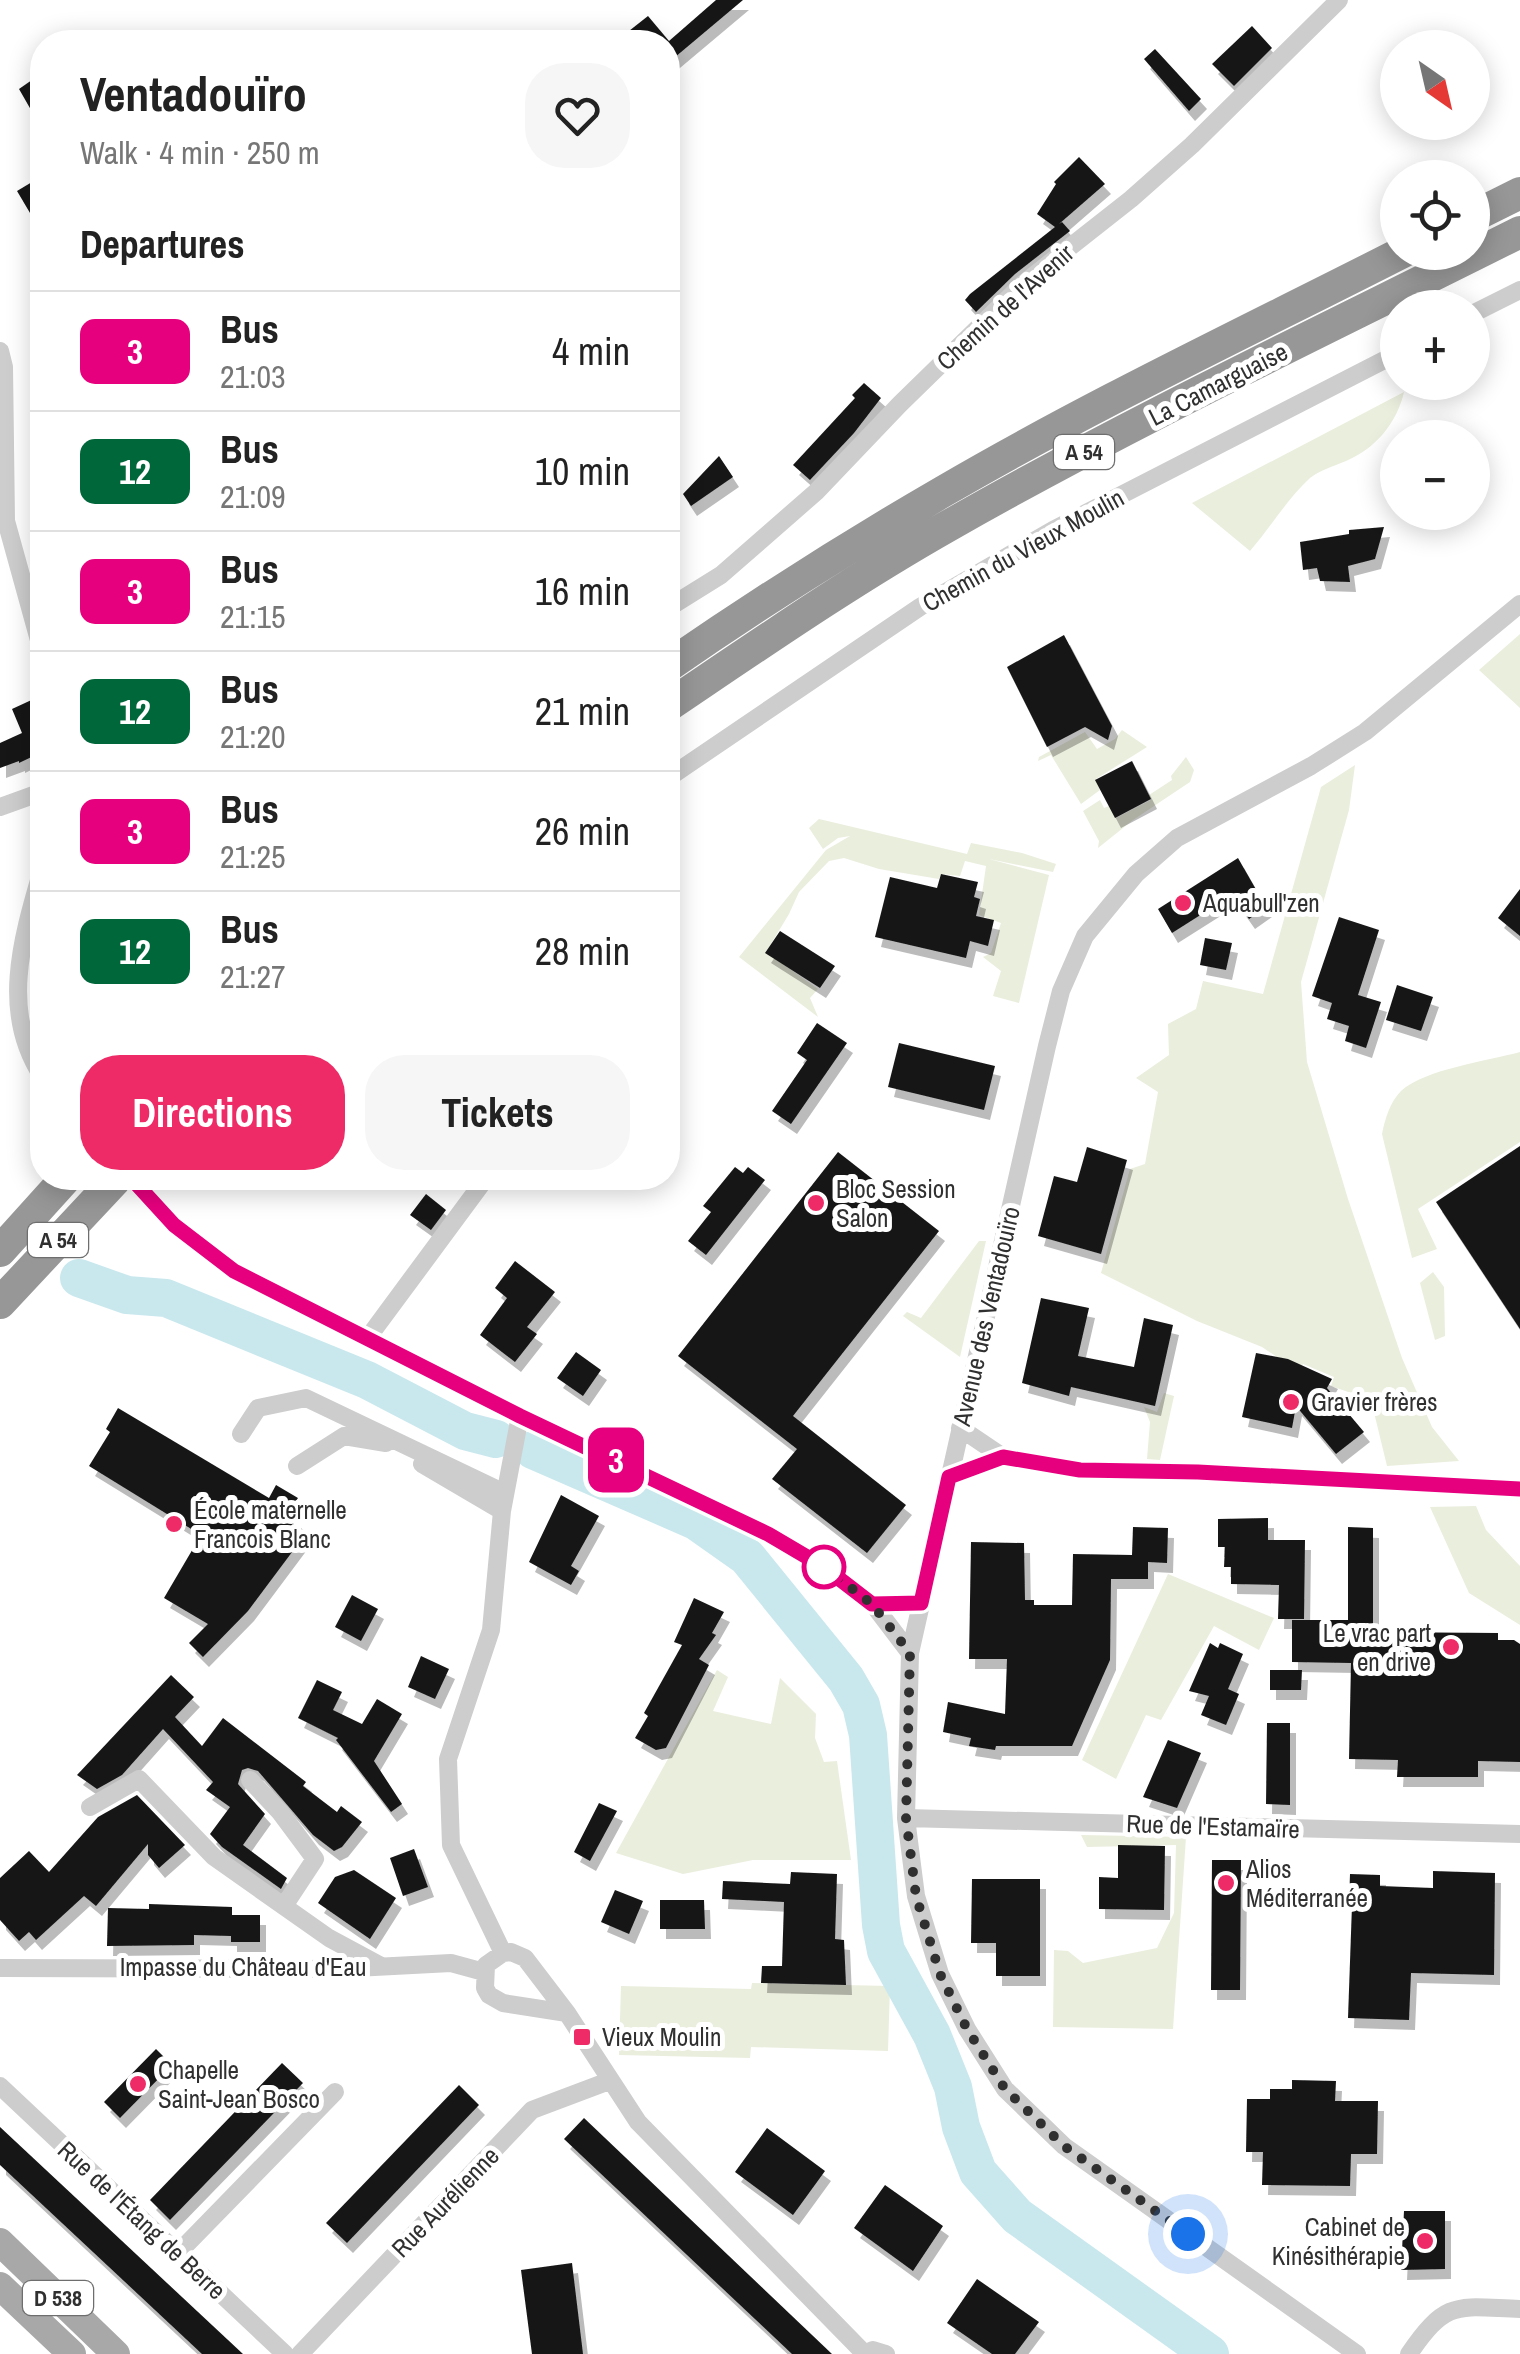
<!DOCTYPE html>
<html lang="en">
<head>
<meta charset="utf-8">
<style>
	body { margin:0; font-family:"Archivo Narrow",sans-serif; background:#f6f6f6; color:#222; height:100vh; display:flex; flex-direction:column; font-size:38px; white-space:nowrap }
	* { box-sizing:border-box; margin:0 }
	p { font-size:32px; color:#767676 }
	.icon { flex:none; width:55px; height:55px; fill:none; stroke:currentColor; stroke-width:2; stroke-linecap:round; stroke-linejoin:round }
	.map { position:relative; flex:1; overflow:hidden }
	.panel { position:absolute; left:30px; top:30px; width:650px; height:1160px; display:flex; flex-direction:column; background:#fff; border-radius:40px; box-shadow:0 5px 25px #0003 }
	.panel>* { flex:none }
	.badge { padding:0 20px; border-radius:15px; font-size:35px; line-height:65px }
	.needle { width:65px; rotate:146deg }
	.tools { position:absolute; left:1380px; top:30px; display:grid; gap:20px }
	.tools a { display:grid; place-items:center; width:110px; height:110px; border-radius:50%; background:#fff; box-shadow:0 5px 25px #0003; font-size:50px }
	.you { position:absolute; width:50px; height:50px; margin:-25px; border:8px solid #fff; border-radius:50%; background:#1a73e8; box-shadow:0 0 0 15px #1a73e833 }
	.map>.badge { position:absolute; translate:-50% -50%; box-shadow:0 0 0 5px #fff }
	h2 { padding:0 50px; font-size:38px; line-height:90px }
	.round { display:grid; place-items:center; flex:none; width:105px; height:105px; border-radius:40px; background:#f6f6f6 }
	.summary { display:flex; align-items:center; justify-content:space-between; height:170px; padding:0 50px }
	h1 { font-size:48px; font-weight:700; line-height:75px }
	.button { display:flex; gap:20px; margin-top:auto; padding:20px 50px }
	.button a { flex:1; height:115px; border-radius:40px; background:#ee2b67; color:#fff; font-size:40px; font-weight:700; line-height:115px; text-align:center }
	.button a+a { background:#f6f6f6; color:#222 }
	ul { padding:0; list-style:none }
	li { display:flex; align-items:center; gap:30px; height:120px; padding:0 50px; border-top:2px solid #e0e0e0 }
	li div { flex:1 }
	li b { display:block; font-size:38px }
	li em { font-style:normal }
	li .badge { min-width:110px; font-weight:700; text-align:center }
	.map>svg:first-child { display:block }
	.green { fill:#eaeedd }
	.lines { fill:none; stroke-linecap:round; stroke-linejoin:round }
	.river { stroke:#c9e8ee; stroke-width:38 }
	.building { fill:#171717; filter:url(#shadow) }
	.street { stroke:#cdcdcd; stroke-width:18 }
	.primary { stroke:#a8a8a8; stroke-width:28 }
	.highway { stroke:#979797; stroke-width:32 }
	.line-casing { stroke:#fff; stroke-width:22 }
	.line { stroke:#e6007e; stroke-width:15 }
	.walk { stroke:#303030; stroke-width:10; stroke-dasharray:0 18 }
	.poi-dot { fill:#ee2b67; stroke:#fff; stroke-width:4 }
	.stop-dot { fill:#fff; stroke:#e6007e; stroke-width:5 }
	.labels { text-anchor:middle; stroke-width:10; stroke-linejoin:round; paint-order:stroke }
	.shield { fill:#fff; stroke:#6e6e6e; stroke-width:2.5 }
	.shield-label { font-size:22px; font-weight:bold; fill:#303030 }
	.street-label { font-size:25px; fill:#303030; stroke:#fff }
	.poi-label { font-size:25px; fill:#303030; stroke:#fff; text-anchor:start }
</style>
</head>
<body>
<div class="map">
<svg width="1520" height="2354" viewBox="0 0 1520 2354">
	<defs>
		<filter id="shadow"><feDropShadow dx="6" dy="10" stdDeviation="0" flood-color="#0004"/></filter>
	</defs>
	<rect width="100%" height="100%" fill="#fff"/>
	<path class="green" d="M1404,392C1397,423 1375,449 1346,461C1334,466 1320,470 1310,478C1287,499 1271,527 1250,551L1192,503Z
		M1520,634V708L1479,670Z
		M1122,730L1147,747L1096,779L1100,790L1081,804L1051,755L1038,761L1039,757L1085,732L1097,749L1115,739Z
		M1186,757L1194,770L1190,782L1133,820L1098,848L1099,841L1083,811L1100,800L1104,808L1109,806L1116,818L1151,800L1149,795L1172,780L1171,776Z
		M1355,765L1349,810L1301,982L1307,1062L1348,1199L1402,1358L1432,1427L1459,1461L1387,1466L1371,1400L1331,1386L1334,1377L1303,1364L1298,1371L1262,1347L1197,1321L1101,1273L1130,1169L1145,1164L1158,1092L1136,1078L1169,1055L1168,1024L1196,1009L1203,981L1263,994L1321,787Z
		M819,819L967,854L971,843L1022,853L1056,864L1053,872L989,859L1049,875L1019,1003L993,996L1001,971L983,957L991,953L1001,923L979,915L986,866L965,861L960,876L941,874L939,879L879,869L844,858L829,861L799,892L789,914L766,952L818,989L810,998L818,1017L739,957L826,850L850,836L838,838L823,849L809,828Z
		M1520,1052V1142L1418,1209L1437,1249L1412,1258L1382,1134C1385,1119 1390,1102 1401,1091C1425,1069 1488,1061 1520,1052Z
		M979,1241H986L960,1357L903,1316L907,1312L921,1318Z
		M1433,1272L1444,1287L1445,1336L1435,1340L1420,1283Z
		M1164,1393L1174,1396L1160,1460L1147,1459L1150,1422L1144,1407L1157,1412Z
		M1476,1506L1486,1530L1520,1566V1625L1469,1593L1430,1507Z
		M1168,1574L1274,1618L1259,1650L1214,1626L1161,1720L1146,1715L1116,1779L1082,1760Z
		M717,1670L728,1677L713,1711L771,1724L780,1678L816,1714L815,1738L824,1762L837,1761L851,1860H753L683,1874L616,1853Z
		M1081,1835L1186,1837L1173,2029L1053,2027L1054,1950L1068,1951L1083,1963L1157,1948L1174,1913L1176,1845L1087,1847Z
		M752,1983L890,1986L888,2051L751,2047L750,2058L619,2055L621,1986L751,1989Z"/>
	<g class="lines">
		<path class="river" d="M79,1278L127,1295L166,1298L367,1380L465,1431L496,1439
			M533,1450L696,1521L747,1557L846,1679L861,1705L868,1735L881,1925L886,1951L932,2035L953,2087L961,2127L978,2172L1017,2216L1210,2354"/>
	</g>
	<path class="building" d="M716,0H743L668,63V42H615L648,16L669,41Z
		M1252,26L1272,48L1234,86L1212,64Z
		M1155,49L1201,99L1189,111L1144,59Z
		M42,73V129L19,89Z
		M1079,157L1105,184L1059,224L1062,222L1070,231L1015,274L976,312L965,300L970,294L1055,227L1037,214L1056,184L1054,182Z
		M42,176V233L17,191Z
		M864,383L881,398L854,433L810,480L793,465L855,398L852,395Z
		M719,456L733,477L691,506L683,494Z
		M1384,527L1375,559L1348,566L1350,582L1320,581L1317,568L1303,570L1300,542L1349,534V530Z
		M1064,635L1112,726L1108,740L1085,727L1047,747L1007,667Z
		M38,697L42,714V752L19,763V761L0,768V743L22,733L12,709Z
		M1132,761L1151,799L1115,818L1095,780Z
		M1238,858L1266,907L1249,919L1232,895L1172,933L1158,909Z
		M941,874L978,882L974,897L980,899L976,916L994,920L988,946L970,941L966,958L875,937L890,877L937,888Z
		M1520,889V936L1498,918Z
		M1339,917L1379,930L1358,995L1381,1002L1366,1048L1345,1041L1349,1026L1327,1019L1332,1003L1312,996Z
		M780,931L835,966L820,988L765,953Z
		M1205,938L1232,943L1226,970L1200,965Z
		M1397,985L1433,997L1421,1031L1386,1020Z
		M817,1023L847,1043L791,1124L772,1111L807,1060L797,1053Z
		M899,1043L995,1066L984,1110L888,1087Z
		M1520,1146V1329L1436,1202Z
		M1087,1147L1127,1160L1101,1254L1038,1236L1054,1176L1077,1182Z
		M838,1152L939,1231L793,1416L906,1505L867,1553L772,1479L797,1449L678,1356Z
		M735,1167L743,1173L748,1167L765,1180L706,1255L688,1241L711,1212L703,1206Z
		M426,1194L446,1210L431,1230L410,1215Z
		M515,1261L555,1292L527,1327L537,1334L515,1362L480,1335L507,1298L495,1288Z
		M1041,1298L1089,1308L1078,1356L1134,1367L1144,1318L1173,1325L1155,1406L1071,1387L1069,1396L1022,1383Z
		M576,1352L601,1370L583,1396L557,1378Z
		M1256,1353L1288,1359L1332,1379L1327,1388L1364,1432L1336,1454L1296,1406L1292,1428L1242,1417Z
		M118,1408L269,1498L276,1485L298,1498L284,1518L307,1532L248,1611L203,1657L189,1643L208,1624L164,1598L201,1535L89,1466L110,1432L106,1429Z
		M561,1495L599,1516L571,1566L579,1571L571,1585L529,1562Z
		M1268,1518V1540H1305L1304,1619H1278L1279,1585L1231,1584V1567H1224L1225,1547H1218V1519Z
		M1133,1527L1168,1528L1167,1563L1148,1562V1579H1111L1110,1660L1072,1746H996L995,1750L969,1746L971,1738L943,1732L948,1702L1005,1714L1007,1659H969L971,1542L1024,1543L1025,1600H1034V1605H1072L1073,1554L1132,1555Z
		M1348,1527L1373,1528V1632L1498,1633V1640H1514L1520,1644V1762L1478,1761V1777H1397L1398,1760L1349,1759L1351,1663L1292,1662V1620H1348Z
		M352,1595L378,1609L361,1641L335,1627Z
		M694,1598L724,1612L712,1633L716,1635L699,1659L709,1665L666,1748L656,1750L635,1738L648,1716L644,1713L682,1645L674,1642Z
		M1210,1643L1218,1648L1220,1643L1243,1654L1228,1689L1239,1694L1226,1725L1201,1715L1209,1696L1189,1691Z
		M421,1656L449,1669L435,1699L408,1687Z
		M1270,1670H1302L1301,1690H1270Z
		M171,1675L194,1697L175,1717L202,1746L223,1718L306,1782L303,1786L337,1812L341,1806L362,1822L342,1847L334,1851L313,1835L258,1771L248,1768L242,1770L238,1784L265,1814L243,1845L287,1878L281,1889L222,1847L210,1834L230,1807L206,1790L213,1782L163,1729L122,1775L97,1789L77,1775Z
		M317,1680L342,1692L333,1710L362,1724L377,1699L402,1714L374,1761L402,1804L391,1812L336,1740L338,1738L298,1718Z
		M1267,1723H1290V1805L1266,1804Z
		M1168,1740L1201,1753L1177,1808L1143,1797Z
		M137,1795L185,1845L159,1868L148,1855V1844L96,1906L84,1896L36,1940L29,1932L19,1941L0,1920V1878L29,1851L49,1872L98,1817Z
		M599,1803L617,1811L590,1861L574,1852Z
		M1118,1845L1165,1846L1164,1910L1099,1909V1877L1118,1878Z
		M414,1849L428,1887L403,1896L390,1858Z
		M1212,1860H1241L1240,1990H1211Z
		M354,1870L396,1898L370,1939L318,1903L335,1877Z
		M1433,1871L1495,1873L1494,1975L1411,1973L1409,2020L1348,2018L1352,1905H1349L1350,1874L1380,1875V1886L1433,1888Z
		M791,1872L837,1874L835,1939L844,1940L846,1985L761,1983L762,1966H782L784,1902L722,1899L723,1881L790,1884Z
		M972,1879H1040V1976H996V1943H971Z
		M615,1890L643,1901L629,1934L601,1922Z
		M660,1900H704L705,1929H660Z
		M149,1904L232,1907V1915H260V1942H231V1936L194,1935V1945L107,1946L108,1908L149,1909Z
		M156,2049L172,2065L120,2118L104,2102Z
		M282,2063L303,2083L170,2220L150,2200Z
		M1292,2080L1336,2081L1335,2101H1378L1377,2154H1351L1350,2186L1262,2185L1263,2152H1246L1247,2099H1270V2089H1292Z
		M459,2085L479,2105L347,2243L326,2223Z
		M584,2118L832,2354H792L564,2139Z
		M0,2127L243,2354H202L0,2165Z
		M767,2128L825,2171L793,2215L735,2172Z
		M885,2185L943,2226L913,2271L854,2228Z
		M1404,2211H1445V2269L1401,2270Z
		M572,2263L583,2354H532L521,2270Z
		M977,2279L1039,2322L1015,2354H992L947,2323Z"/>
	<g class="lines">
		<path class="street" d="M1472,314L1520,290
			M0,351L4,367L6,521L42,651
			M668,608L721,575L816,492L900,404L1023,284L1131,199L1192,145L1339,0
			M668,778L920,607L1053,530L1398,353
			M0,807L39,793
			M42,870C22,939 0,1012 42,1076
			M131,1178L175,1225L234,1271L520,1416L768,1534L824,1567L872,1603L910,1653
			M367,1339L486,1178
			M960,1428L1003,1457L1080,1470L1198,1472L1520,1489
			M241,1434L258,1408L306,1398L505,1493
			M422,1464L502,1511
			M297,1466L344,1436L386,1443
			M949,1477L1003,1457
			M872,1603H921
			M250,1780L280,1812L315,1859L284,1906
			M90,1807L139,1779L214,1857L329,1938L381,1966
			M906,1818L1520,1834
			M503,1953L451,1845L448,1759L491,1630L502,1511L520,1416
			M0,1968L336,1969L451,1963L484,1972
			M567,2013L503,2003L489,1995L485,1988L486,1965L503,1953L511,1952L525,1958L567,2013L638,2122L865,2354
			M0,2086L285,2354
			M178,2253L335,2092
			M300,2354L532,2110L609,2081
			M864,2354L873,2350L886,2354
			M1357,2354L1064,2146L1005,2089L967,2029L940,1974L916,1896L906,1818L910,1653L1047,1046L1061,991L1085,936L1136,874L1177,838L1311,766L1365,732L1520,604
			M1409,2354C1447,2298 1458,2307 1520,2309"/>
		<path class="primary" d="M0,2242L116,2354
			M0,2286L72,2354"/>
		<path class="highway" d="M1472,217L1520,193
			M668,666C758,604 849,546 944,491C1093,404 1250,330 1403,252
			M668,706C760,644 851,581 948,526C1134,420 1329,328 1520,232
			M0,1251L66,1178
			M0,1303L117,1178"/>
	</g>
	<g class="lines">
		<g class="line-casing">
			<path id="line" d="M131,1178L174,1225L234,1271L520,1416L768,1534L824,1567L872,1604L921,1603L949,1477L1003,1457L1080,1470L1198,1472L1520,1489"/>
		</g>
		<use href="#line" class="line"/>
		<path class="walk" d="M824,1567L872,1604L910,1653L906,1818L916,1896L940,1974L967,2029L1005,2089L1064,2146L1188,2234"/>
	</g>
	<g class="poi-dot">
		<circle cx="1183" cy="903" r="10"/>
		<circle cx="816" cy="1203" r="10"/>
		<circle cx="1291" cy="1402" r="10"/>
		<circle cx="174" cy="1524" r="10"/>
		<circle cx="1451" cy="1647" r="10"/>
		<circle cx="1226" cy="1883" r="10"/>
		<rect x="572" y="2027" width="20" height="20" rx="5"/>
		<circle cx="138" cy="2084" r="10"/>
		<circle cx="1425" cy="2241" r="10"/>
	</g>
	<circle class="stop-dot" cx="824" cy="1567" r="20"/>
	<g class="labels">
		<g class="shield">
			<rect x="1054" y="435" width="60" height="34" rx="8"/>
			<rect x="28" y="1223" width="60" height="34" rx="8"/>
			<rect x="23" y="2281" width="70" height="34" rx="8"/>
		</g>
		<g class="shield-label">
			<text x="1084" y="460">A 54</text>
			<text x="58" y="1248">A 54</text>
			<text x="58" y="2306">D 538</text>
		</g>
		<g class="street-label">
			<text transform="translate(1005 307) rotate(-42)" y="9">Chemin de l'Avenir</text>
			<text transform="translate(1218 384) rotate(-27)" y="9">La Camarguaise</text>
			<text transform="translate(1023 550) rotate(-29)" y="9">Chemin du Vieux Moulin</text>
			<text transform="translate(986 1316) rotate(-77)" y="9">Avenue des Ventadouïro</text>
			<text transform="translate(1213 1826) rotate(2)" y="9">Rue de l'Estamaïre</text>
			<text x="243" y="1976">Impasse du Château d'Eau</text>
			<text transform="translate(445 2202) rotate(-46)" y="9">Rue Aurélienne</text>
			<text transform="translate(142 2220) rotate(43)" y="9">Rue de l'Étang de Berre</text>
		</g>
		<g class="poi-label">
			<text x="1203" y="912">Aquabull'zen</text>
			<text x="836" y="1198">Bloc Session<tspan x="836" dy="29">Salon</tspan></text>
			<text x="1311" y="1411">Gravier frères</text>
			<text x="194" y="1519">École maternelle<tspan x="194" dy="29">Francois Blanc</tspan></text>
			<text x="1431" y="1642" text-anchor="end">Le vrac part<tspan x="1431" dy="29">en drive</tspan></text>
			<text x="1246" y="1878">Alios<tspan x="1246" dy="29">Méditerranée</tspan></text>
			<text x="602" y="2046">Vieux Moulin</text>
			<text x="158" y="2079">Chapelle<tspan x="158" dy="29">Saint-Jean Bosco</tspan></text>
			<text x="1405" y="2236" text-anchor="end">Cabinet de<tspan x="1405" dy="29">Kinésithérapie</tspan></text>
		</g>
	</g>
</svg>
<div class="tools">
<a><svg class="needle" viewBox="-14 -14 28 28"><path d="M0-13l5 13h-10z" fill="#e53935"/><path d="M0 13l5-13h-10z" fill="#767676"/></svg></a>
<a><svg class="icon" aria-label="locate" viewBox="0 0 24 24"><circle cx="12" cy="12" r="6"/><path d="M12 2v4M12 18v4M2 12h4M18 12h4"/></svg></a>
<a>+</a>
<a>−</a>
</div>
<div class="you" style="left:1188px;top:2234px"></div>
<b class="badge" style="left:616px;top:1460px;background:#e6007e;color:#fff">3</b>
<section class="panel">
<div class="summary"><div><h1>Ventadouïro</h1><p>Walk · 4 min · 250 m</p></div><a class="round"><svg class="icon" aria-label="heart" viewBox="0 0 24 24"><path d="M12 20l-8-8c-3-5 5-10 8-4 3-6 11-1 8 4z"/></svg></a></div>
<h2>Departures</h2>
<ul>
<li><span class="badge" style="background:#e6007e;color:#fff">3</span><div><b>Bus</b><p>21:03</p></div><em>4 min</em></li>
<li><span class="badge" style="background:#00673a;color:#fff">12</span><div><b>Bus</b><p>21:09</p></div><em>10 min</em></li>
<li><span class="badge" style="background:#e6007e;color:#fff">3</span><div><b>Bus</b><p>21:15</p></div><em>16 min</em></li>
<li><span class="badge" style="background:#00673a;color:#fff">12</span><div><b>Bus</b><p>21:20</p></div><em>21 min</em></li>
<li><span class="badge" style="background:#e6007e;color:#fff">3</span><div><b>Bus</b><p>21:25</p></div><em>26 min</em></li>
<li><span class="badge" style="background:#00673a;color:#fff">12</span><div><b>Bus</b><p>21:27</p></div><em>28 min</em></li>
</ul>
<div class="button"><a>Directions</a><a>Tickets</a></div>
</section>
</div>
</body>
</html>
